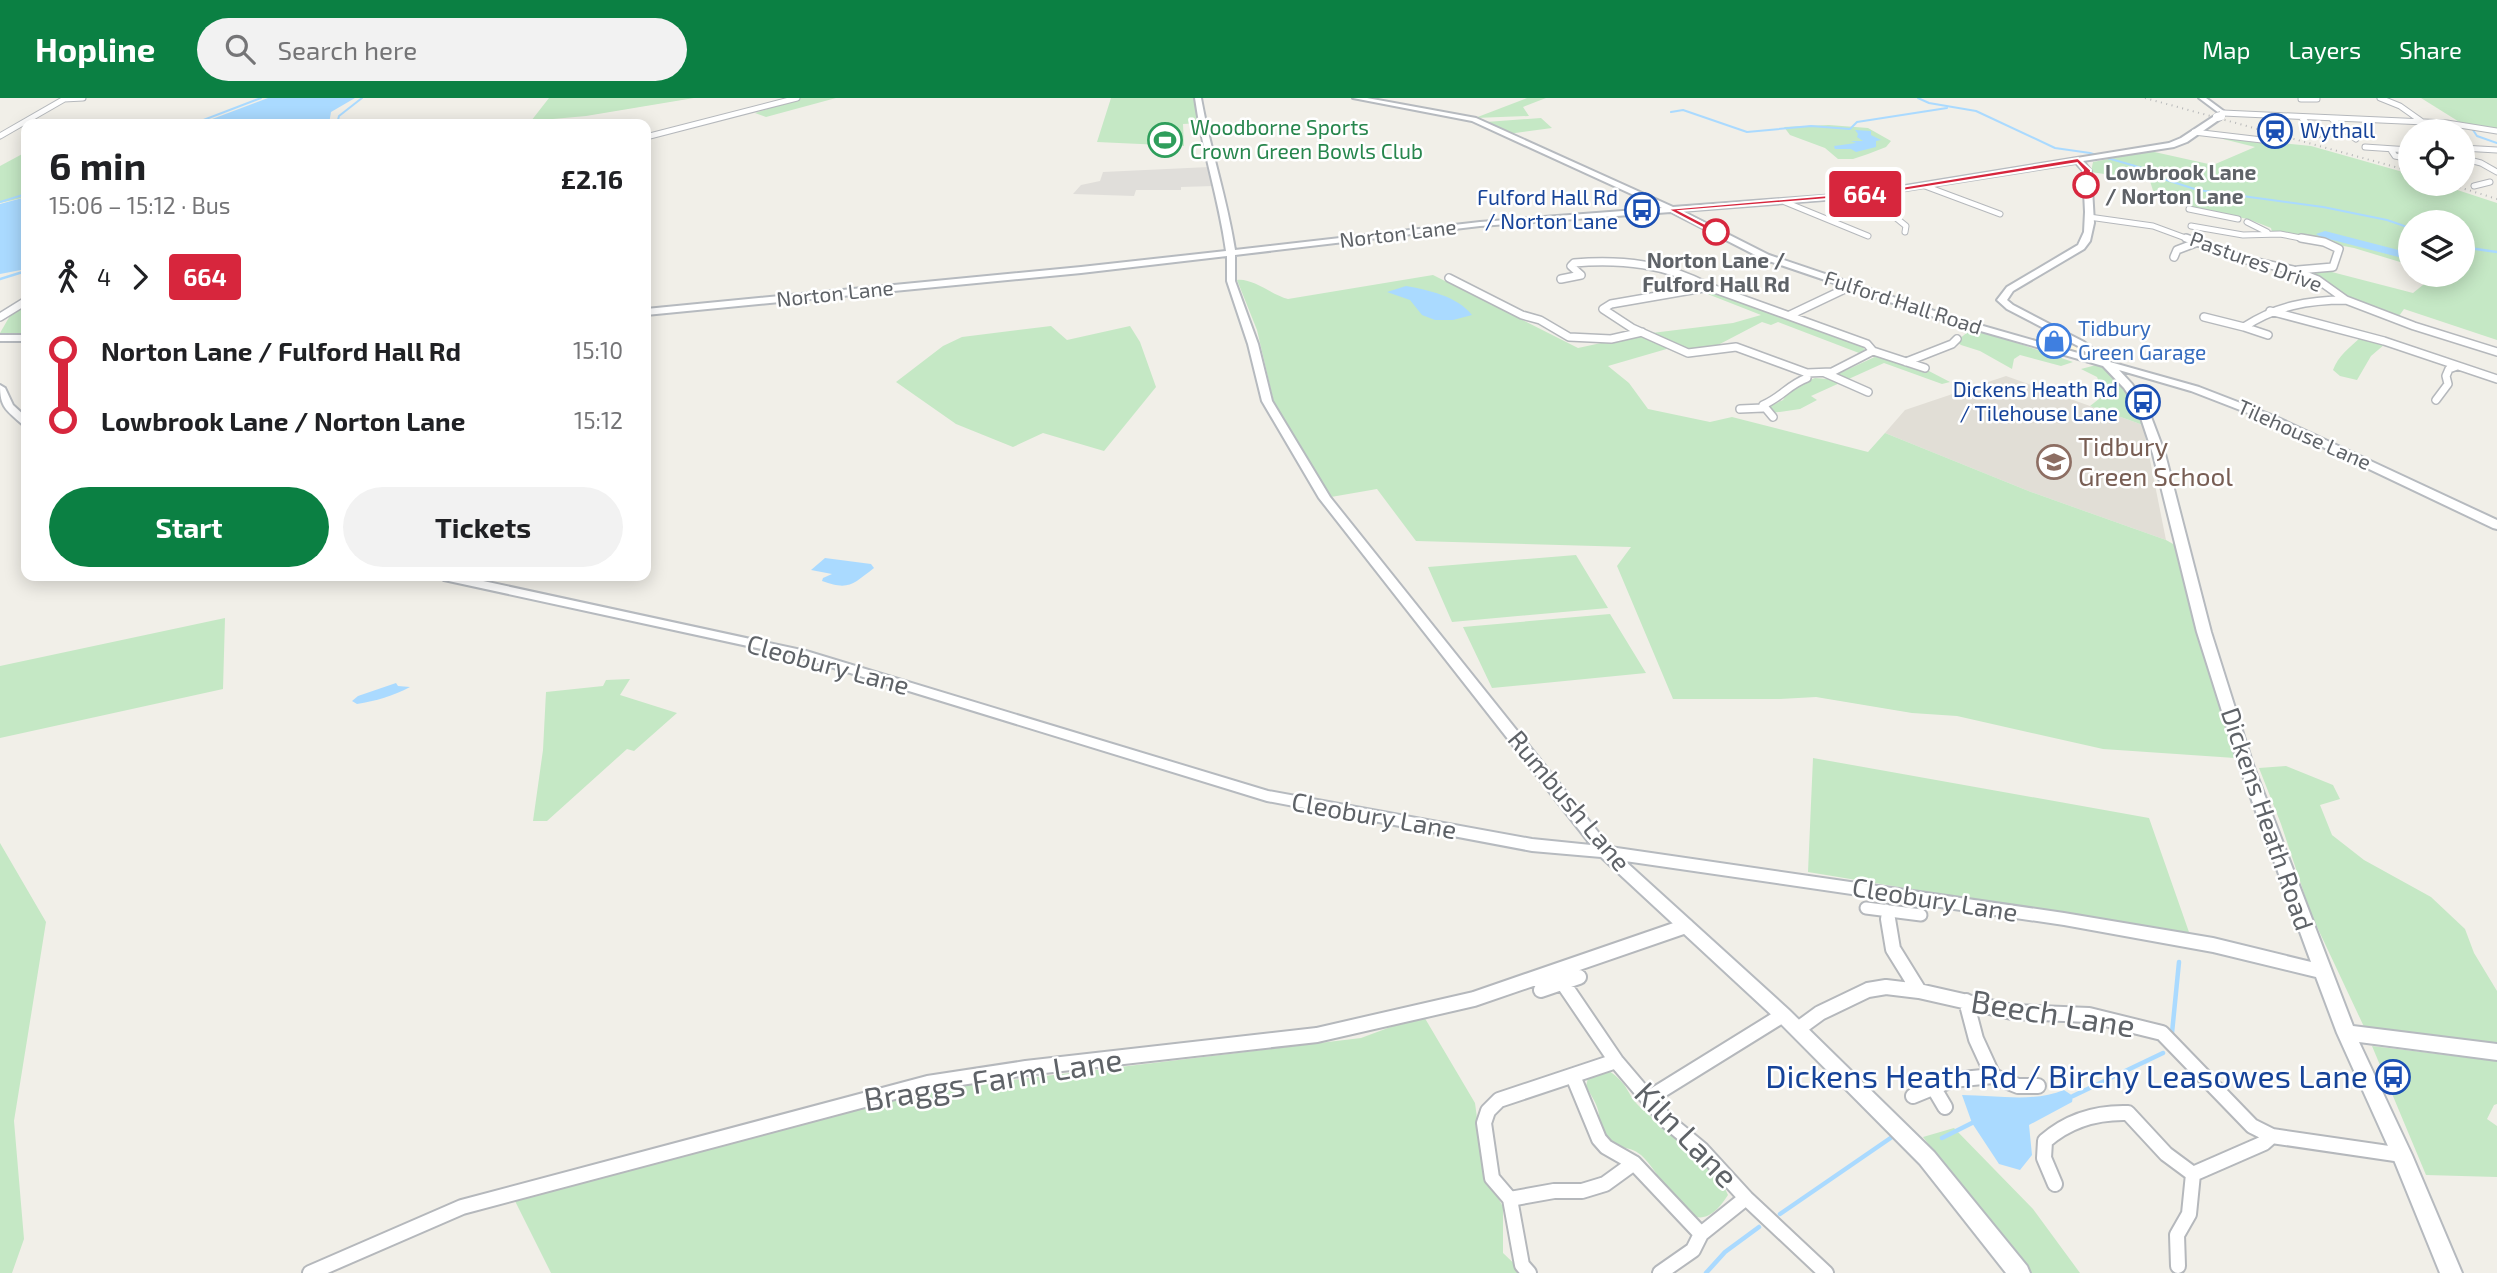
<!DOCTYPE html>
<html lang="en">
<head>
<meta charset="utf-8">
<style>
	body { margin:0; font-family:"Exo 2",sans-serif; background:#f2f2f2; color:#202124; height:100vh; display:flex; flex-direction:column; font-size:26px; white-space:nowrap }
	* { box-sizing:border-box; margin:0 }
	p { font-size:23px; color:#757577 }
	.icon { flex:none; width:38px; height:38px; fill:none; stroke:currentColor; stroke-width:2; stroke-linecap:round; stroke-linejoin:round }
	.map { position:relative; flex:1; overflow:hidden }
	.details { position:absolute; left:21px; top:21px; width:630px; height:462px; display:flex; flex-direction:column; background:#fff; border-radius:14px; box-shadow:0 4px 18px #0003 }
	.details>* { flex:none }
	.badge { padding:0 14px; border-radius:5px; font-size:24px; line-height:46px }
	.controls { position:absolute; left:2398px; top:21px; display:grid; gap:14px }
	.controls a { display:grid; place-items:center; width:77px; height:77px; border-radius:50%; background:#fff; box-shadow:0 4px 18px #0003; font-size:35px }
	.map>.badge { position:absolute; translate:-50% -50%; box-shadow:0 0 0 4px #fff }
	.legs { display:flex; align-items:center; gap:10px; height:77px; padding:0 28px; font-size:23px }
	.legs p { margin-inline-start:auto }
	.headline { display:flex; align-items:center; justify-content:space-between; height:119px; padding:0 28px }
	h1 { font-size:38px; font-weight:700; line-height:52px }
	.primary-button { display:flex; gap:14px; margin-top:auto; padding:14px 28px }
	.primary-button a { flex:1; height:80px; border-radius:42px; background:#0b8043; color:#fff; font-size:28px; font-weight:700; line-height:80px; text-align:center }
	.primary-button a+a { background:#f2f2f2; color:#202124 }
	ul { padding:0 28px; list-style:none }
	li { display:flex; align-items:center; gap:24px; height:70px; font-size:26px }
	li i { display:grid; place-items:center; width:10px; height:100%; margin:0 9px; background:currentColor }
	li i::after { content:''; width:18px; height:18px; margin:-9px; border:5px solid; border-radius:50%; background:#fff }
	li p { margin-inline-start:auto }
	li:first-child i { background:linear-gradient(#0000 50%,currentColor 0) }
	li:last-child i { background:linear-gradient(currentColor 50%,#0000 0) }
	header { display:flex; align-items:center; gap:42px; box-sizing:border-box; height:98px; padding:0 35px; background:#0b8043; color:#fff }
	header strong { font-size:33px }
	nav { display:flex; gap:38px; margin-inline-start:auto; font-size:24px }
	.search { width:490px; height:63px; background:#f2f2f2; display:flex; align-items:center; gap:18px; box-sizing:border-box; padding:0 24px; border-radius:38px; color:#757577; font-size:26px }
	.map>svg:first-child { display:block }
	.commercial { fill:#fef7e0 }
	.industrial { fill:#e0deda }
	.education { fill:#e1ded6 }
	.green { fill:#c5e8c5 }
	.water { fill:#aadaff }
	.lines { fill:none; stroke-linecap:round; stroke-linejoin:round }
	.stream-far2 { stroke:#aadaff; stroke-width:2 }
	.stream-far1 { stroke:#aadaff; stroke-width:2.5 }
	.stream { stroke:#aadaff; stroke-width:4.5 }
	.street-far3-casing { stroke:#b5b8bc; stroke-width:7 }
	.street-far2-casing { stroke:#b5b8bc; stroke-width:10 }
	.street-far1-casing { stroke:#b5b8bc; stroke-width:15 }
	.street-casing { stroke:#b5b8bc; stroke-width:18 }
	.secondary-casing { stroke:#b6babf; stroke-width:4 }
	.street-far3 { stroke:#fff; stroke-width:5 }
	.street-far2 { stroke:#fff; stroke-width:7 }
	.street-far1 { stroke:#fff; stroke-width:11 }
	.street { stroke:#fff; stroke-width:14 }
	.secondary { fill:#fff; fill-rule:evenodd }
	.rail { stroke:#b6b7b8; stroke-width:2; stroke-dasharray:1 4.5; stroke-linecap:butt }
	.secondary-bridge-casing { stroke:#b6babf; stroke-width:10; stroke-linecap:butt }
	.secondary-bridge { stroke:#fff; stroke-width:8 }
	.line-1 { fill:#d7263d; stroke:#fff; stroke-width:2 }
	.stop-1-dot { fill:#fff; stroke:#d7263d; stroke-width:3.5 }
	.labels { text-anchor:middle; stroke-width:5; stroke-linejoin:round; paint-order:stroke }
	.far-leisure-label { font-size:21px; fill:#27864d; stroke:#fff; text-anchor:start }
	.far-transit-label { font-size:21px; fill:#164399; stroke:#fff; text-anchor:end }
	.far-stop-label { font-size:21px; font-weight:bold; fill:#5f6368; stroke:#fff; text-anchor:start }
	.far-street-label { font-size:21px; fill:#5f6368; stroke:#fff }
	.far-shop-label { font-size:21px; fill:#366cbe; stroke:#fff; text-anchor:start }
	.education-label { font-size:26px; fill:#785e54; stroke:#fff; text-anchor:start }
	.street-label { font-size:26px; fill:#5f6368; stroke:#fff }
	.near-street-label { font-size:32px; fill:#5f6368; stroke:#fff }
	.near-transit-label { font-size:32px; fill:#164399; stroke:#fff; text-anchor:end }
</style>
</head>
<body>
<header>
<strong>Hopline</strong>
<div class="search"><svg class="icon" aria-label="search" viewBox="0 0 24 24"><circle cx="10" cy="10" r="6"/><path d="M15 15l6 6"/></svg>Search here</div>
<nav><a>Map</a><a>Layers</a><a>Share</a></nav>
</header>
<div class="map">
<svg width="2497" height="1175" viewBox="0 0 2497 1175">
	<rect width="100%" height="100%" fill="#f1efe8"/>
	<path class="commercial" d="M2049,233L2084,252L2088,254L2083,256L2031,242Z"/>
	<path class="industrial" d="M1209,69L1214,88L1181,89V92H1136L1134,98L1073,96L1081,87L1100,83L1103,74Z"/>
	<path class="education" d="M2006,278L2143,327L2166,442L2031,394L1885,335L1905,312Z"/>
	<path class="green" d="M549,0H694L586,18L531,23Z
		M801,0H836L766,19L755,15Z
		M1111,0H1194L1200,25L1183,26L1184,48L1097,44Z
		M1527,0H1546L1523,9L1529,18L1475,20Z
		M2421,0H2497V32L2461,25Z
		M1541,20L1552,30L1508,36L1486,24Z
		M1829,27L1868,30L1891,43L1886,49L1868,56L1853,61H1838L1825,50L1790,37L1784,29Z
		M2228,40L2311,48L2410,76V86H2439L2497,105V242L2404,211L2399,218L2345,198L2305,174L2328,173L2413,195L2429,182L2421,177H2462V124H2410V167L2354,150L2272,134L2271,130L2248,121L2196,111L2184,103L2155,99L2150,83L2091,74L2093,64L2150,53L2213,67L2255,49L2223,41Z
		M26,54V99L0,105V68Z
		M1433,177L1578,250L1638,237L1670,250L1608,268L1629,285L1648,311L1710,324L1732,319L1868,354L1885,335L2031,394L2166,442L2182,451L2199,539L2235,660L2103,651L1957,618L1912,615L1816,599L1780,601H1673L1617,468L1631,449L1416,443L1377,391L1331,399L1274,305L1257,232L1237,182C1253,180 1272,197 1288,201Z
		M1716,193L1862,248L1865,252L1859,255L1778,224L1771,227L1762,224L1716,248L1690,253L1652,235L1733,225L1761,217L1705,195Z
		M26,206V235H0L11,216Z
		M1051,228L1067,242L1130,228L1140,244L1156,289L1104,353L1043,335L1013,349L956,326L896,284L943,248L962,239Z
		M1973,230L2073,264L2061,268L2020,257L2014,261L2012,271L1980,253L1961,247L1958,245L1962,242L1959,241Z
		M2361,239L2385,246L2371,258L2357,282L2340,278L2333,272C2338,258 2350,249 2361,239Z
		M1879,257L1927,272L1950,284L1942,286L1884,265L1811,298L1817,302L1800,311L1772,315L1766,310L1783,302L1790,290L1815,280L1827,281Z
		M2100,266C2121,283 2134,301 2143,327L2090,308L2104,297L2097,279L2081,271Z
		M1576,457L1608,510L1452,524L1428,469Z
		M1610,516L1646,575L1492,590L1463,529Z
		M225,520L223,591L0,640V568Z
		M630,581L620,597L677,615L634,653L627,651L547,723H533L543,652L546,594L603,588L606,582Z
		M1813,660L2149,720L2190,837L1808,774Z
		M2286,668L2333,687L2340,701L2320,707L2332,737L2364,762L2431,799L2465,831L2474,855L2497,893V949L2366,933L2311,816L2281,726L2259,670Z
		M0,745L46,824L14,1023L24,1141L12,1175H0Z
		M1423,917L1475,1005L1484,1073L1503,1109V1155L1524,1175H551L514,1101L936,991L1361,940Z
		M2372,948L2497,963V1006L2494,1007L2487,1021L2497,1028V1079L2426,1077Z
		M1609,973C1630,987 1626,996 1640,1009C1672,1040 1710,1052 1728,1097C1690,1157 1667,1080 1641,1057C1629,1046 1608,1052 1601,1034C1598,1028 1600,1019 1598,1012C1596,1004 1590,996 1586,988L1588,980L1596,974Z
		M1954,1030L2033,1111L2080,1175H2030L1992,1130L1923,1039Z"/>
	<path class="water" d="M268,0H355L331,14L329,26H199Z
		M1855,32L1871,33V37L1881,42L1876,43V49L1856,54L1851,51H1835L1834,48L1856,45L1851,43H1863L1857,39L1858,36Z
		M26,99V171L0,176V106Z
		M2325,133L2410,155V162L2321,139L2316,136Z
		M1406,188C1428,192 1457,198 1472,217L1453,222H1435L1422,217L1410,202L1387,194Z
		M825,460L871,466L874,470C853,486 849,493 822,483L823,480L832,476L811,472Z
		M396,585L398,588L410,589C393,598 376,603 357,606L352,603L358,598Z
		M2064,992L2073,998L2072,1004L2029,1027L2032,1057L2020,1072L1999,1066L1972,1025L1962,997C1996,997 2032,1005 2064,992Z"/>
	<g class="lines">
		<path class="stream-far2" d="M1918,0L1929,5L1976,13L2055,50L2090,55L2142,70L2157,79L2198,92L2323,109L2387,122L2410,130
			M1671,14L1683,12L1747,34L1811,28L1850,31L1857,24L1947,10
			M193,26L261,0
			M337,26L339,18L362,0
			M2471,29L2477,38L2497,45
			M0,104L26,96"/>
		<path class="stream-far1" d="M2462,149L2497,154
			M0,181L26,173"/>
		<path class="stream" d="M2172,935L2179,864
			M2073,998L2163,955
			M1942,1040L1972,1025
			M1780,1116L1892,1039
			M1706,1175L1725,1154L1759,1129"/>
		<g class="street-far3-casing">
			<path id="street-far3" d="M2380,0L2400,8L2424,25
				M64,1L83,0
				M2301,1H2317
				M2223,15L2447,25L2497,33
				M2302,20L2318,37
				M2332,21L2356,41
				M2194,34L2262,42
				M0,38L66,0
				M646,39L797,0
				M2365,49L2410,52
				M2462,50L2497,52
				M2391,52L2395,58L2405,60
				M2462,60L2481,65L2497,74
				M1925,88L2000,116
				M2474,88L2490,84
				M1842,99L1895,119L1906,128L1905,134
				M1785,104L1868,138
				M2189,111L2238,121
				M2089,119L2153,128L2191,142
				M2247,124L2267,134
				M2191,128L2243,137L2280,136L2311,142"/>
		</g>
		<g class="street-far2-casing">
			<path id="street-far2" d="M2186,140L2247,162L2293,172L2318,182L2346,202L2414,228L2497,254
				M2174,159L2177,152L2198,144
				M2298,172L2333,169L2339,151L2324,144L2301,140
				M1449,180L1522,217L1540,222L1569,239L1611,241L1642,234
				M1561,181L1581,177L1571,168L1574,165C1622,161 1666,166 1709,189
				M1709,189L1867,246L1873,253L1832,274L1807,275L1736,249L1688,255L1632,230L1603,211L1611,206Z
				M2270,213L2384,243L2497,281
				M1790,217L1851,188
				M0,219L26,203
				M2204,219L2244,229
				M2268,237L2244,229C2276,208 2308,202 2346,202
				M1873,253L1925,270
				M1906,264L1952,246L1957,241
				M1825,275L1868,294
				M2436,302L2448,286L2446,278L2449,271L2457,268
				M1740,311L1763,310
				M1773,319L1763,307C1782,299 1788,287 1807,280V275"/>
		</g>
		<g class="street-far1-casing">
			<path id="street-far1" d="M1866,810L1921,817
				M1886,812L1888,823"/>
		</g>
		<g class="street-casing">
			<path id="street" d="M1888,821L1893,851L1919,893
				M1563,885L1616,963L1667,1023L1702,1052L1746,1100L1826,1175
				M1541,892L1579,879
				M1966,903L1976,941L1993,978L2018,988H2038
				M1798,931L1820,915L1868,892L1886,889L1919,893L2012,914L2089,917L2162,935L2252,1028L2272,1038L2402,1057
				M1573,978L1599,1041L1606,1049L1634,1065L1701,1136
				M1932,987L1945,1009
				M1913,998L1952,982L1993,978
				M1649,1000L1783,917
				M2193,1076L2264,1045L2272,1038
				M2055,1086L2044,1060L2045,1043C2069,1022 2096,1014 2128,1015L2166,1056L2193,1076L2189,1116L2177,1137L2178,1168
				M1510,1101L1554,1093H1582L1605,1086L1634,1065
				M310,1175L462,1109L928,985L1026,970L1317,937L1474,901L1686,828
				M1529,1175L1522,1167L1510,1101L1492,1080L1484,1025L1488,1013L1499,1002L1616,963
				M1660,1175L1693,1152L1701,1136L1746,1100"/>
		</g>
		<g class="secondary-casing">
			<path id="secondary" d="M1195,0H1201C1210,51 1227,100 1235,152L1480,124L1662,110L1472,23L1353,0H1367L1476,20L1673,109L1862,95L2169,45L2181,40L2219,15L2199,0H2206L2225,14L2223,19L2187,44L2174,49L2083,63L2091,73L2094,125L2090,143L2084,151L2013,193L2007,202L2013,207L2084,244L2110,264L2199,289L2274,318L2497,422V431L2493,430L2266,322L2191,293L2119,272L2132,286L2148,311L2165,356L2211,534L2253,667L2353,928L2497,946V962L2359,944L2412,1057L2462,1175H2440L2392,1057L2337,935L2316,879L2213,854L2064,827L1625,763L1789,912L1934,1054L2027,1168L2030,1175H2006L1920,1066L1777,922L1601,759L1532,753L1267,703L798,559L444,482L438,478H460L806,553L1268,693L1532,741L1591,747L1319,400L1262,303L1248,246L1227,183V158L1081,175L646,217V211L1081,169L1226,153C1219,101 1202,52 1195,0ZM2076,65L2083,73L2085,114L2084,134L2078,147L2007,189L1997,202L2007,211L2078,248L2092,259L1955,220L1769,157L1682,113L1862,99ZM1671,114L1763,161L1949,224L2103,268L2124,290L2138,311L2153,356L2197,534L2239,667L2311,864L2213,840L2064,815L1610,749L1330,399L1272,303L1258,246L1235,183V157L1480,128Z
				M0,237H26V243H0Z
				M0,287L5,290L13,307L26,319V327L22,326C6,312 0,309 0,287Z"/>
		</g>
		<use href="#street-far3" class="street-far3"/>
		<use href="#street-far2" class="street-far2"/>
		<use href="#street-far1" class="street-far1"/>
		<use href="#street" class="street"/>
		<use href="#secondary" class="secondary"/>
		<path class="rail" d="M2145,0L2410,73
			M2449,86L2497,101"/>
		<g class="secondary-bridge-casing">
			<path id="secondary-bridge" d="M2217,19L2221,18"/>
		</g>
		<use href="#secondary-bridge" class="secondary-bridge"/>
	</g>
	<path class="line-1" d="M2078,60L2091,72L2089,89L2082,87L2083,72L2077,65L1877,97L1680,113L1719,133L1716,137L1667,111L1877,93Z"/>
	<defs>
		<g id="station-ring" transform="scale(1.75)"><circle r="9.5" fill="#fff" stroke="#1a4fb4" stroke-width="1.5"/><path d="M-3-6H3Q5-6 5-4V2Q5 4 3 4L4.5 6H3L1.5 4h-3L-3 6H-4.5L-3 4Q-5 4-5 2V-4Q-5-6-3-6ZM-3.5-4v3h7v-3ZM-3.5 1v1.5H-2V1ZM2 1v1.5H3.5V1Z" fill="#1a4fb4"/></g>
		<g id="stadium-ring" transform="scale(1.75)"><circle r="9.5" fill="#fff" stroke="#2e9e5b" stroke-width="1.5"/><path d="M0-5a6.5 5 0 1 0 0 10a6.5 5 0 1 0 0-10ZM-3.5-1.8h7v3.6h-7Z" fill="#2e9e5b"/></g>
		<g id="bus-ring" transform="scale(1.75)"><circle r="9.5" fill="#fff" stroke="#1a4fb4" stroke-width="1.5"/><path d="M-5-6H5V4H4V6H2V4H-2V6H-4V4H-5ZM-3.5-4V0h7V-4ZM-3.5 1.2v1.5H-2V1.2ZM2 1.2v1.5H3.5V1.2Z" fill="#1a4fb4"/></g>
		<g id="shop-ring" transform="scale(1.75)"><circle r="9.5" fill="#fff" stroke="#3f7fe0" stroke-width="1.5"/><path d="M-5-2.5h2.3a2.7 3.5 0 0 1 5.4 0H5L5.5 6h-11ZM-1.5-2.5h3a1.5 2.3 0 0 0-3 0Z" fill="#3f7fe0"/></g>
		<g id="school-ring" transform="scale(1.75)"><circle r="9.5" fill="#fff" stroke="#8d6e63" stroke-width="1.5"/><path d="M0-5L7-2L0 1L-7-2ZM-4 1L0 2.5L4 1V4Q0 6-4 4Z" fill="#8d6e63"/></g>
	</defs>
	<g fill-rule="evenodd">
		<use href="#station-ring" x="2275" y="33"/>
		<use href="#stadium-ring" x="1165" y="42"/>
		<use href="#bus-ring" x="1642" y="112"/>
		<use href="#shop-ring" x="2054" y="243"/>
		<use href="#bus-ring" x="2143" y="304"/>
		<use href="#school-ring" x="2054" y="364"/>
		<use href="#bus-ring" x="2393" y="979"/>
	</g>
	<g class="stop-1-dot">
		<circle cx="2086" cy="87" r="12"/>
		<circle cx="1716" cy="134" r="12"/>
	</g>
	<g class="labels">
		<g class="far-leisure-label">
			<text x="1190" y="37">Woodborne Sports<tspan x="1190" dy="24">Crown Green Bowls Club</tspan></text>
		</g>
		<g class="far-transit-label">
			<text x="2300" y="40" text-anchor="start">Wythall</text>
			<text x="1618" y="107">Fulford Hall Rd<tspan x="1618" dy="24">/ Norton Lane</tspan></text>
			<text x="2118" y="299">Dickens Heath Rd<tspan x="2118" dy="24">/ Tilehouse Lane</tspan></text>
		</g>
		<g class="far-stop-label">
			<text x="2105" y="82">Lowbrook Lane<tspan x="2105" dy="24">/ Norton Lane</tspan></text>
			<text x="1716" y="170" text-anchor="middle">Norton Lane /<tspan x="1716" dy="24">Fulford Hall Rd</tspan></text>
		</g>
		<g class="far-street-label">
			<text transform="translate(1398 136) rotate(-7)" y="7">Norton Lane</text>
			<text transform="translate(2256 164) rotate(20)" y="7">Pastures Drive</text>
			<text transform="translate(835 196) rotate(-6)" y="7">Norton Lane</text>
			<text transform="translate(1903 205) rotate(18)" y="7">Fulford Hall Road</text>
			<text transform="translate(2304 337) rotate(24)" y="7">Tilehouse Lane</text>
		</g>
		<g class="far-shop-label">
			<text x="2078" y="238">Tidbury<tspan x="2078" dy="24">Green Garage</tspan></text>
		</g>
		<g class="education-label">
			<text x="2078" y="358">Tidbury<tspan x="2078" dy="30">Green School</tspan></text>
		</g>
		<g class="street-label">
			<text transform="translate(828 567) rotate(15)" y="9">Cleobury Lane</text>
			<text transform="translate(1569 703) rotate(50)" y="9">Rumbush Lane</text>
			<text transform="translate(1374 718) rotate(10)" y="9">Cleobury Lane</text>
			<text transform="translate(2267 721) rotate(71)" y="9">Dickens Heath Road</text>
			<text transform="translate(1935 802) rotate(9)" y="9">Cleobury Lane</text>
		</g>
		<g class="near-street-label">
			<text transform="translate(2053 916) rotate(9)" y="11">Beech Lane</text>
			<text transform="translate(993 982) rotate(-9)" y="11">Braggs Farm Lane</text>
			<text transform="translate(1686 1037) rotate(46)" y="11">Kiln Lane</text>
		</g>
		<g class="near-transit-label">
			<text x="2368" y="990">Dickens Heath Rd / Birchy Leasowes Lane</text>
		</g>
	</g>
</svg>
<div class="controls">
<a><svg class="icon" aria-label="locate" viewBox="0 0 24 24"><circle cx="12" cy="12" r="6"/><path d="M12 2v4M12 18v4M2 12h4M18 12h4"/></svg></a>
<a><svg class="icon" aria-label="layers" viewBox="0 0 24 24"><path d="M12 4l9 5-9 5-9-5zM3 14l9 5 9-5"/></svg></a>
</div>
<b class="badge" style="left:1865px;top:96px;background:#d7263d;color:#fff">664</b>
<section class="details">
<div class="headline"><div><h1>6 min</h1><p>15:06 – 15:12 · Bus</p></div><b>£2.16</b></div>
<div class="legs"><svg class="icon" aria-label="walk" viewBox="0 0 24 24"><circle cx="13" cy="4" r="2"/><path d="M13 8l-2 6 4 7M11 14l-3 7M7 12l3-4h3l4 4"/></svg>4<svg class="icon" aria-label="forward" viewBox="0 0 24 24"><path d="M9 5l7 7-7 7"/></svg><b class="badge" style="background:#d7263d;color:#fff">664</b></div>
<ul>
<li><i style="color:#d7263d"></i><b>Norton Lane / Fulford Hall Rd</b><p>15:10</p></li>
<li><i style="color:#d7263d"></i><b>Lowbrook Lane / Norton Lane</b><p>15:12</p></li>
</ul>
<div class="primary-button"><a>Start</a><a>Tickets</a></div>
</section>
</div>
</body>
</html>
